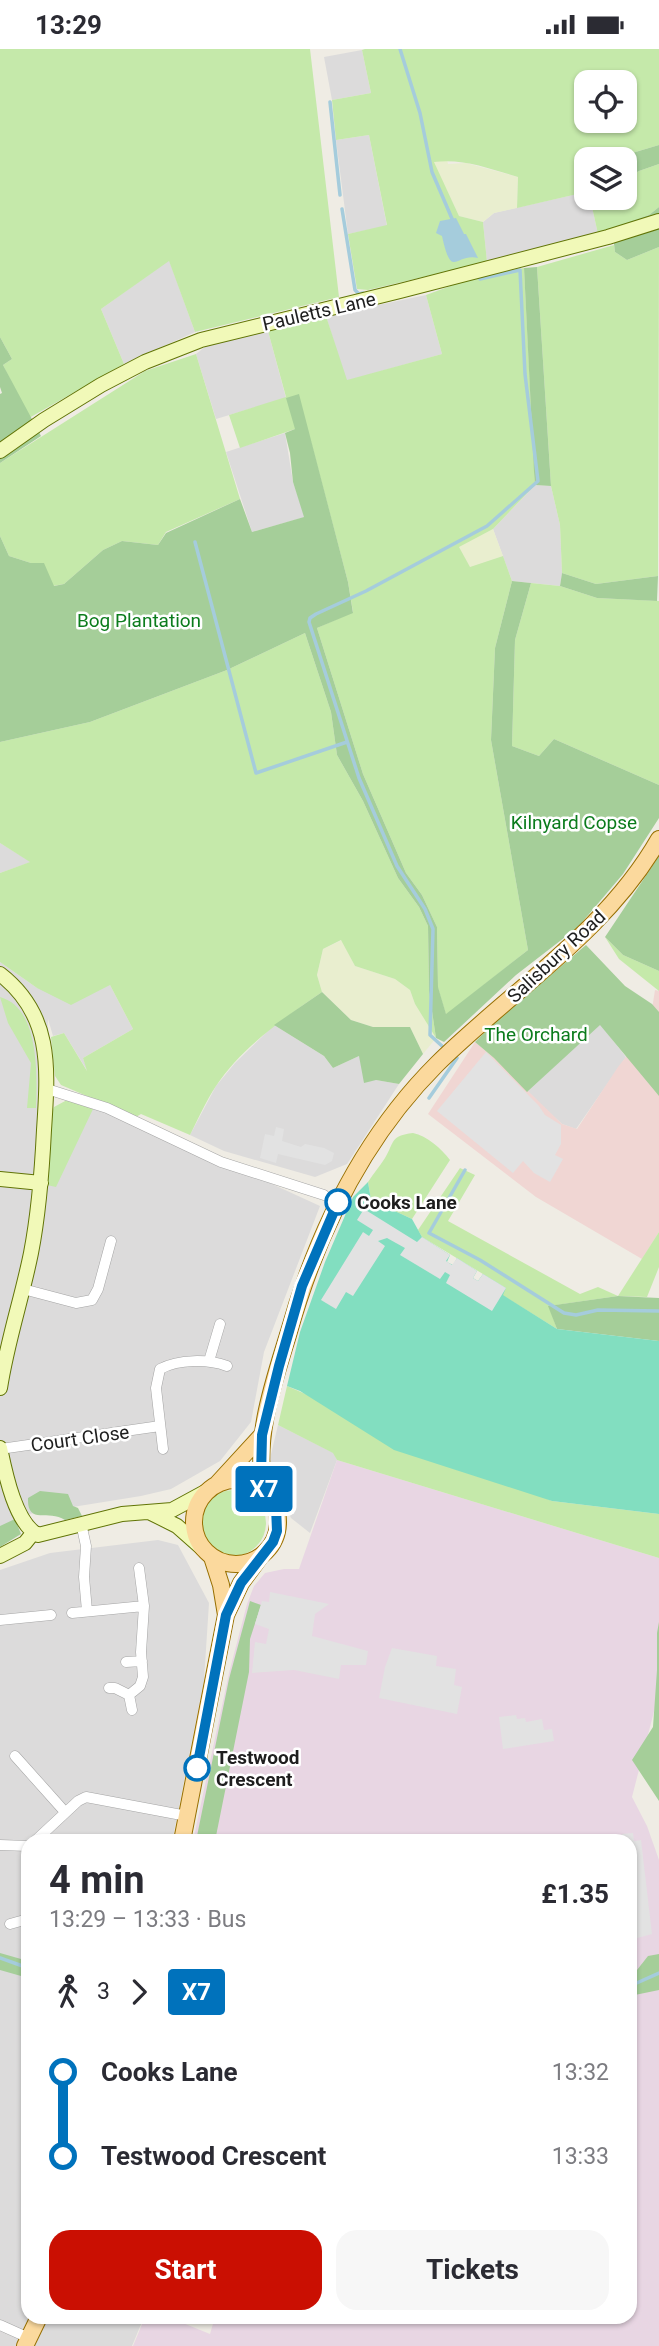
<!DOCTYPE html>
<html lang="en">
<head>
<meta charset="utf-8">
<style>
	body { margin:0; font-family:Roboto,sans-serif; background:#f7f7f7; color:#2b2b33; height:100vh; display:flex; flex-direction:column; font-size:26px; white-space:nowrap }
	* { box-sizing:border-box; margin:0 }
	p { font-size:23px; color:#7c7c81 }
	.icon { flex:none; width:38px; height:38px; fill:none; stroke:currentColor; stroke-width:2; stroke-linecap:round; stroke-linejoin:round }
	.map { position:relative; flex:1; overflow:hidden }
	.panel { position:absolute; left:21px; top:1785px; width:616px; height:490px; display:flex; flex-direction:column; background:#fff; border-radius:21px; box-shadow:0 2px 5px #0004 }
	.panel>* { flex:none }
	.badge { padding:0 14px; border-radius:5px; font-size:24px; line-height:46px }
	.tools { position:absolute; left:574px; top:21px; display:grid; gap:14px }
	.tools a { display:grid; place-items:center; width:63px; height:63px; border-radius:14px; background:#fff; box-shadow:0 2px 5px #0004; font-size:35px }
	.map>.badge { position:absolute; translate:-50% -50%; box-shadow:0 0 0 4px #fff }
	.legs { display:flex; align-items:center; gap:10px; height:77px; padding:0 28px; font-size:23px }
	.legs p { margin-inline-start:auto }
	.summary { display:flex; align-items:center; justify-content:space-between; height:119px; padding:0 28px }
	h1 { font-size:38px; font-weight:700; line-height:52px }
	.cta { display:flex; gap:14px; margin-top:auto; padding:14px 28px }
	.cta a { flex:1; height:80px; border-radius:21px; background:#ca0f02; color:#fff; font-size:28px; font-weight:700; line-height:80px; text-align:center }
	.cta a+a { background:#f7f7f7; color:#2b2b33 }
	ul { padding:0 28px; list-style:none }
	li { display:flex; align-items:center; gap:24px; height:84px; font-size:26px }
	li i { display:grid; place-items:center; width:10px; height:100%; margin:0 9px; background:currentColor }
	li i::after { content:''; width:18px; height:18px; margin:-9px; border:5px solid; border-radius:50%; background:#fff }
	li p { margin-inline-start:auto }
	li:first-child i { background:linear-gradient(#0000 50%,currentColor 0) }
	li:last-child i { background:linear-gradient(currentColor 50%,#0000 0) }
	.status { display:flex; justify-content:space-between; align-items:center; height:49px; padding:0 35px; background:#fff; direction:ltr }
	.status svg { height:19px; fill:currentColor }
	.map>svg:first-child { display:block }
	.residential { fill:#dcdbdb }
	.commercial { fill:#f0d6d3 }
	.industrial { fill:#e8d6e3 }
	.farmland { fill:#e9eecf }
	.grass { fill:#c5e9aa; fill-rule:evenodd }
	.forest { fill:#a5ce99 }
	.pitch { fill:#82dec0 }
	.parking { fill:#e2e2e2 }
	.water { fill:#a5ccdc }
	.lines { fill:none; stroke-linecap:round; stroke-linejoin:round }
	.stream { stroke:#a5ccdc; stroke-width:3.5 }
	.street-casing { stroke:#a5a5a5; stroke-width:11 }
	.secondary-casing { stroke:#617406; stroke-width:16 }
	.primary-casing { stroke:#976f01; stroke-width:18 }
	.street { stroke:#fff; stroke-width:10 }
	.secondary { stroke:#f1f9b8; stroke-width:14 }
	.primary { stroke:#fbd99d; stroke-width:16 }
	.line-1-casing { stroke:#fff; stroke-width:16 }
	.line-1 { stroke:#0072bc; stroke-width:10 }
	.stop-1-dot { fill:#fff; stroke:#0072bc; stroke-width:3.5 }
	.labels { text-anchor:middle; stroke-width:5; stroke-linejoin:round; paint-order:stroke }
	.street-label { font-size:19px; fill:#1e1e1e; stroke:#fff }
	.park-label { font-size:19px; fill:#0c7c1d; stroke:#fff }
	.stop-label { font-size:19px; font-weight:bold; fill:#1e1e1e; stroke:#fff; text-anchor:start }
</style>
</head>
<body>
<div class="status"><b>13:29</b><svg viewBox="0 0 49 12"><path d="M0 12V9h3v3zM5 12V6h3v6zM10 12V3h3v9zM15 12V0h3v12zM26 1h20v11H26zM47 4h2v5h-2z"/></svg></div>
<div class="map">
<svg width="659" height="2297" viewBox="0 0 659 2297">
	<rect width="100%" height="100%" fill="#efece4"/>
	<path class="residential" d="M362,1L371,44L332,51L324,8Z
		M369,86L387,177L348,185L336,91Z
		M586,143V149H590L598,185L487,213L483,173L494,164Z
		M169,211L195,283L124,315L101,260Z
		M426,246L442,305L346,332L326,267Z
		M268,282L286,349L216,370L196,305L210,294Z
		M285,384L293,433L305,468L252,483L226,403Z
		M535,436L551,437L560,476L562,524L560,537L512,532L493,480Z
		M0,794L31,813L0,824Z
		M0,913L37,939L110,936L133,980L83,1009L88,1023L64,984L53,987L48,970L41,1134L95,1054L320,1157L264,1303L251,1373L220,1412L171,1440L141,1447L29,1465L0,1485Z
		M600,975L626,1008L576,1080L562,1075L527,1043Z
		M274,976L324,1007L333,1019L359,1007L376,1031L399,1035L347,1115L315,1128L224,1102L190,1086L216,1037L235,1014Z
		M278,1376L334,1404L337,1411L310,1484L291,1469L268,1418Z
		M158,1491L178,1496L209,1554L204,1631L173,1788L142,1789L123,1786L121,1792L93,1790V1792H28V2268H144L132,2297H0V1521L50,1504Z"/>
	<path class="commercial" d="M655,941L659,942V1183L642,1210L536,1148L428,1065L475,993L494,1009L562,1075L577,1080L618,1018L649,979Z"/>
	<path class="industrial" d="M337,1411L659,1509V1643L632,1748L647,1777L659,1811V2297H133L145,2268H168L210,2285L215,2268H630V1792H193L229,1624L247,1555L254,1537L265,1524L284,1520H299Z"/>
	<path class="farmland" d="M447,111L448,115L466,114L518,128L517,159L494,164L483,173L459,167L433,113Z
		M493,480L503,507L470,519L458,497Z
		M342,891L355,917L395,930L410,941L415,955L436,989L423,1005L410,978H373L351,971L322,943L317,926L323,900Z"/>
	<path class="grass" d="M0,0H310L339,248L195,283L169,212L101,260L124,315L29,369L3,316L12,310L0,288Z
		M365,0H659V96L612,110H586V143L517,159L518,128C491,120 463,109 434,113L459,167L483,173L487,213L368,241L357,240L348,185L387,176L369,86L336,91L332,51L371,44L362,1ZM586,33H625V72H586Z
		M659,115V158L649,166L598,185L590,149H625V129L639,122Z
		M614,196L615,203L627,211L659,198L658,527L596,535L562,524L560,476L551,437L537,218Z
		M524,219L535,436L493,480L459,498L470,518L503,507L512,532L495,599L491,691L528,901L446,966L438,939L437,878L422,846L406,824L363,725L317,579L353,563L348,533L311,393L295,380L240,399L229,366L286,348L268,282L326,267L347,331L442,305L426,246L464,232Z
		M196,305L240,450L166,483L158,496L122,492L103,501L64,535L53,537L31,514L9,507L0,487V414L145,322Z
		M531,534L560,537L597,549L659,552V736L554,690L539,707L512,697L515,591Z
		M305,584L331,663L337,706L363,752L398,829L419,858L428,877L429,942L436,989L415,955L410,941L395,930L355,917L341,891L323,900L317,926L322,943C283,970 242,998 216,1037C206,1052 198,1070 190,1086L141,1065L136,1068L61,1036L55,1027L51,988L64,984L87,1022L83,1009L133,980L110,936L71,956L37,939L0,913V824L30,813L0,794V693L90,673L227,621Z
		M605,888L623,906L659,922V942L619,910Z
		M0,948C40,959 37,1026 36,1059H27L31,1014L8,974Z
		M67,1051L94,1058L56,1138L47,1136L51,1066L54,1058Z
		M413,1084C427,1087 441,1099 450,1111L412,1170L371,1151L368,1133C373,1125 380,1117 385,1109C395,1092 390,1087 413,1084Z
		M460,1119L475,1126L448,1172L580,1245L598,1238L618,1247L659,1183V1218L647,1248L618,1247L549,1257L557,1280L502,1246L506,1239L422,1188L418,1181Z
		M287,1337L552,1452L659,1465V1509L337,1411L333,1404L278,1376Z
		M200 1474a33 33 0 1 1 66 0a33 33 0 1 1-66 0Z"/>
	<path class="forest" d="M659,96V115L639,122L625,129V110H612Z
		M659,158V198L627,211L615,203L612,179L649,166Z
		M537,218L551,437L535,436L534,423L524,219Z
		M0,288L12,310L3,316L41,387L0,414V345L2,344L0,338Z
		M299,345L348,533L353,564L317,579L363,725L406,824L422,846L437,878L438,938L446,965L528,901L491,691L495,599L512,532L531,534L515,591L512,697L539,707L554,690L659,736V769L623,825L578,878L516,926L444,993L436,989L429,942L428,877L419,858L398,829L363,752L337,706L331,663L305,584L227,621L90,673L0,693V487L9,507L31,514H44L54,537L64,535L103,501L122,492L158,496L166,484L240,450L252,483L304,468L293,433L290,404L285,384L295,380L286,349Z
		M562,524L596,535L658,527L657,552L597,549L560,537Z
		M659,807V922L623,906L605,888Z
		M586,896L625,937L652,955L659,963V1047L600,976L527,1043L494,1009L475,993L493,975Z
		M322,943L351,971L373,978H410L423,1005L399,1035L376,1031L364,1034L359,1007L333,1019L324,1007L274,976Z
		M618,1247L659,1249V1292L557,1280L548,1257Z
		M40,1442L68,1445L73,1457L78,1459L82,1467L65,1471C48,1460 27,1477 28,1449Z
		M15,1470L21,1485L0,1498V1477Z
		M250,1552L261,1556L250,1590L249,1623L215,1792H196L229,1630Z
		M659,1573V1752L632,1711L653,1678L657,1621V1584Z
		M0,1904L28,1912V1929L0,1921Z
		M659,1905V1941L630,1947V1922L637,1921L648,1907Z"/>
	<path class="pitch" d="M368,1133L371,1151L412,1170L422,1188L450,1206L447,1213L453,1216L457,1209L477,1222L473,1229L478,1232L483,1225L506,1239L503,1246L557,1280L659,1292V1465L552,1452L394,1401L300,1342L287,1337L300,1283L325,1213L353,1148Z"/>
	<path class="parking" d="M486,1003L539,1057L545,1066L561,1076V1095L555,1106L563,1110L550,1133L534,1124L523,1112L513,1124L437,1062Z
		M276,1078L284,1080L282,1092L301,1098L305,1095L324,1099L334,1104L332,1112L325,1116L278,1105L276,1114L260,1109L265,1085L274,1087Z
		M364,1160L417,1193L422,1188L450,1206L446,1212L452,1216L457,1209L477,1222L473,1229L478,1232L483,1225L506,1239L492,1262L446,1234L450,1226L445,1223L440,1230L400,1206L405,1199L387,1189L378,1192L385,1197L353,1247L346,1243L336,1260L321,1251L363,1183L369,1187L373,1181L357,1171Z
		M270,1543L329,1555L315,1565L312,1587L368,1602L366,1616H341L339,1630L294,1621L252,1624L255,1593L266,1595L269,1580L255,1575L262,1552L269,1553Z
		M392,1599L437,1607L436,1617L456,1620L454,1636L462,1638L457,1665L379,1649L385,1618Z
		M516,1666L517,1670L525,1669L526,1673L542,1670L544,1681L552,1680L554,1692L503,1700L499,1668Z
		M633,1784L634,1792L641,1791L652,1885L630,1891V1792H622V1785Z"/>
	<path class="water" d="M456,169L464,185H466L478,209C455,204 452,232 442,187L436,184L440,172Z"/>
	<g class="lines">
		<path class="stream" d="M400,0L420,64L432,123L453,172
			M330,53L340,146
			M342,160L355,241L359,245L363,244
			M195,493L256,724L347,693
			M442,997L430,986L433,880L425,860L397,817L359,729L309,573L310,569L316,565L366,542L487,477L538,432L525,325L520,221L480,230
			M429,1049L457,1009
			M465,1121L429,1184L480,1211L564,1264L576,1266L598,1261L659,1262
			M0,1909L28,1919
			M630,1937L659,1924"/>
		<g class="street-casing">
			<path id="street" d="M47,1040L107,1059L221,1113L324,1146
				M23,1240L76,1254L92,1251L98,1240L111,1192
				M209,1312L220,1275
				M0,1400L160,1377
				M163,1400L156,1339L160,1320C179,1310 208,1310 227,1317
				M81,1474L86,1497L84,1528L87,1562
				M72,1564L144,1557
				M0,1571L51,1566
				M126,1613L142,1612
				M109,1639H115L129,1646L132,1661
				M129,1646L140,1637L143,1628L141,1603L144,1557L139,1519
				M15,1707L65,1763
				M35,1792L78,1752L86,1748L187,1767
				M0,1796L28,1797
				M10,1875L28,1870
				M0,2276L29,2289"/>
		</g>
		<g class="secondary-casing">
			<path id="secondary" d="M0,402L44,371L101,336L145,313L201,291L400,242L608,188L659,172
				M0,925C53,966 48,1020 44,1081C42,1122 39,1163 31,1204C22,1249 7,1293 0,1339
				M0,1130L41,1134
				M0,1399C5,1423 15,1474 38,1486L122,1465L172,1461L207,1442
				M151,1464L177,1477L203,1500
				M0,1507L25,1494L33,1484"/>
		</g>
		<g class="primary-casing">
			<path id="primary" d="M194 1473a42 42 0 1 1 84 0a42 42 0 1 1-84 0Z
				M218,1434L262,1386
				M264,1441C254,1389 273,1335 288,1286C316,1186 363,1089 437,1015C512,941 606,883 659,790
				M212,1508L221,1536L226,1566
				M182,1792L226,1566L241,1534L260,1508
				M25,2297L39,2268"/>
		</g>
		<use href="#street" class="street"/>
		<use href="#secondary" class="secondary"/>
		<use href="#primary" class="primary"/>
	</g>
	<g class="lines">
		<g class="line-1-casing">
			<path id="line-1" d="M197,1719L226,1566L241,1534L273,1493L277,1482L276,1458L264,1441L261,1428L262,1386L279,1317L302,1237L338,1153"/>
		</g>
		<use href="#line-1" class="line-1"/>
	</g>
	<g class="stop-1-dot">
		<circle cx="338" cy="1153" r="12"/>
		<circle cx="197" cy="1719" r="12"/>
	</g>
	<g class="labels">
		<g class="street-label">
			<text transform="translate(319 262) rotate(-13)" y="7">Pauletts Lane</text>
			<text transform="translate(556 907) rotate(-43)" y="7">Salisbury Road</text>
			<text transform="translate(80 1389) rotate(-8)" y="7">Court Close</text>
		</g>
		<g class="park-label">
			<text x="139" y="578">Bog Plantation</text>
			<text x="574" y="780">Kilnyard Copse</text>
			<text x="536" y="992">The Orchard</text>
		</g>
		<g class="stop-label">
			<text x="357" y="1160">Cooks Lane</text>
			<text x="216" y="1715">Testwood<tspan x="216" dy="22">Crescent</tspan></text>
		</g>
	</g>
</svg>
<div class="tools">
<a><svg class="icon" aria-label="locate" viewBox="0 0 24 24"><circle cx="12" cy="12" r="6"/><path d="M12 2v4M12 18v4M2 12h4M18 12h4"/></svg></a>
<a><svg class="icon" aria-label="layers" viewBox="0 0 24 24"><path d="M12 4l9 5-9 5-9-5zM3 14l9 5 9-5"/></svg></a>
</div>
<b class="badge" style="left:264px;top:1440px;background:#0072bc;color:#fff">X7</b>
<section class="panel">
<div class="summary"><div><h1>4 min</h1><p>13:29 – 13:33 · Bus</p></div><b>£1.35</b></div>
<div class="legs"><svg class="icon" aria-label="walk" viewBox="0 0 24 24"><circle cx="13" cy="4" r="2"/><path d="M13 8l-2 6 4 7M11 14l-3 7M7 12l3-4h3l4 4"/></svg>3<svg class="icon" aria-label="forward" viewBox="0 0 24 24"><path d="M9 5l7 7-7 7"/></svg><b class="badge" style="background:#0072bc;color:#fff">X7</b></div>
<ul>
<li><i style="color:#0072bc"></i><b>Cooks Lane</b><p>13:32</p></li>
<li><i style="color:#0072bc"></i><b>Testwood Crescent</b><p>13:33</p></li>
</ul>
<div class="cta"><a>Start</a><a>Tickets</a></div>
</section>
</div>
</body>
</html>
